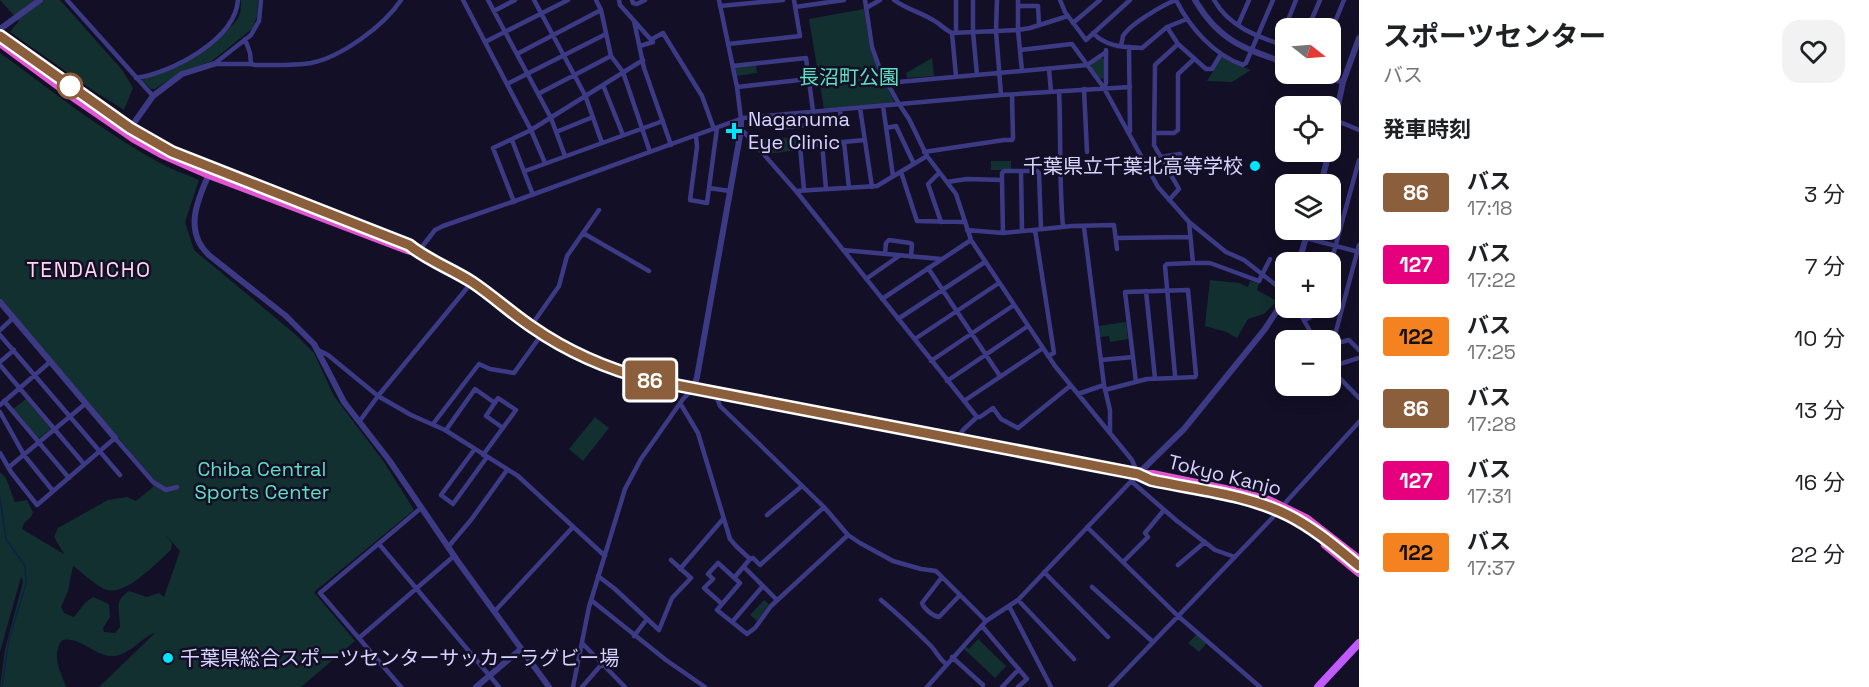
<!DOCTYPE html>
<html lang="ja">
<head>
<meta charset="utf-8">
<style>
	body { margin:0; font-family:"Space Grotesk","Noto Sans JP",sans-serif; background:#f2f2f2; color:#202124; height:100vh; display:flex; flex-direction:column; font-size:22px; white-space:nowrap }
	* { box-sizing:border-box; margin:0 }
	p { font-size:20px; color:#757577 }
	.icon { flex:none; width:33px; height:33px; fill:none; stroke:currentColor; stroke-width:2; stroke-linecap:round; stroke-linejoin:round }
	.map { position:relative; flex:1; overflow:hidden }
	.drawer { display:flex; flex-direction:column; background:#fff; width:510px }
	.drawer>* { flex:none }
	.badge { padding:0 12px; border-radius:4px; font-size:21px; line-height:39px }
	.needle { width:39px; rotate:107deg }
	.fabs { position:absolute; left:1275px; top:18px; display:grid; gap:12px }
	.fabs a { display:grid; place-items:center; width:66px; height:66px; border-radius:12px; background:#fff; box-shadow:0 3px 15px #0003; font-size:30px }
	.map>.badge { position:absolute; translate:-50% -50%; box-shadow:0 0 0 3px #fff }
	h2 { padding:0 24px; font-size:22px; line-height:54px }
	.round { display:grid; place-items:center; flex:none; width:63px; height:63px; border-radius:18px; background:#f2f2f2 }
	.summary { display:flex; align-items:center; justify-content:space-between; height:102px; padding:0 24px }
	h1 { font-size:28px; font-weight:700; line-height:45px }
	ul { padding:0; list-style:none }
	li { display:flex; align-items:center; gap:18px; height:72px; padding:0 24px }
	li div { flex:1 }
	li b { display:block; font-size:22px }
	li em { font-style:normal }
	li .badge { min-width:66px; font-weight:700; text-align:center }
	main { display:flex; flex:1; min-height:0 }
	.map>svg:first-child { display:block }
	.green { fill:#12302f; fill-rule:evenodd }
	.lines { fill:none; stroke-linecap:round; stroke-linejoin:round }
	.stream { stroke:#0c2248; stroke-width:1.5 }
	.minor { stroke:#3d3a85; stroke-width:4.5 }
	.tertiary { stroke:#3d3a85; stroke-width:6 }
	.primary { stroke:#c25bff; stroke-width:8 }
	.trunk { stroke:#e055d1; stroke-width:8 }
	.line-casing { stroke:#fff; stroke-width:14 }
	.line { stroke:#8b5e3c; stroke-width:9 }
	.stop-dot { fill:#fff; stroke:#8b5e3c; stroke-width:3 }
	.poi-dot { fill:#00e5ff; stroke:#130f26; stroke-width:2 }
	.labels { text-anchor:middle; stroke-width:5; stroke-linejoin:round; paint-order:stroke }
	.park-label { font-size:20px; fill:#5fe0c0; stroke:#130f26 }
	.poi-label { font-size:20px; fill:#d9d4ff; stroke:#130f26; text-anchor:start }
	.street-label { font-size:20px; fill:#d9d4ff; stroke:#130f26 }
	.neighbourhood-label { font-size:21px; letter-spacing:1.5px; fill:#ffd6f0; stroke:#130f26 }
</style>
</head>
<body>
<main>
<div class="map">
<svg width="1359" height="687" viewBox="0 0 1359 687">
	<rect width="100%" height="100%" fill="#130f26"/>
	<path class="green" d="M0,0H60L123,71L133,88L124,110L94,91L10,32L19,21Z
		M241,0H258L257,16L253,28L212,61L181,72L155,89H151L142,80C151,76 163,74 172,69C196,58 218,41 235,22C241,16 241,8 241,0Z
		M864,9L869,44L878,68L894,101L893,104L824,109L809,19Z
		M0,53C52,91 103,132 160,163C172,170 186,174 199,180L185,222L194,250L295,334L314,353L334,396L384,462L414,510L314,592L355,641L301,687H99L155,633C142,636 129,658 109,656C93,654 76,634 61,641C52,658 60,670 66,687H0L5,649L23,582L21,577L0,652V472L6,478L15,502L27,500L33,512L31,517L24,523L22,529L64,554L54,537L58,528L108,500L127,497L136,501L153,487L154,480L0,298ZM164,533L180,551L164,597L159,593L147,597L129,591C113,601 120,610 120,627L115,633L104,632L103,628L110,617L109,604L93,597L85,603L74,617L64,613L61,607L68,591L73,566C83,573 94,584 104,589C125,598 156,563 171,550L172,543Z
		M1100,57L1104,59L1105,78L1099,79L1090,67L1091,64Z
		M1224,57L1235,64L1251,70L1232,82L1207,81L1221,58Z
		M932,58L934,76L907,78L906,73Z
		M756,65L757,73L737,76L735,68L737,67Z
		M796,137L797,150L768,154L755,140Z
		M991,161H1011V170H991Z
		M1210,280L1239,283L1248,287L1250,281L1259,283L1257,290L1277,301L1264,314L1248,319L1237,338L1226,332L1205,326Z
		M1126,322L1128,339L1110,342L1109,336L1100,337L1098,326Z
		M26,399L51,429L38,439L13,409Z
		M595,417L609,428L583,461L569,449Z
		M764,600L769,604L757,621L750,615Z
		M1197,634L1207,643L1199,652L1188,643Z
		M978,639L1006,666L995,678L963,648L965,646L969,649Z"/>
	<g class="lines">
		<path class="stream" d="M0,497L6,539L25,566L26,584L9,639L2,687"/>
		<path class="minor" d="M67,0L153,96
			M463,0L531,130L545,163
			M488,0L551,118L565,156
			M534,0L585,95L602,143
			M596,0L601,10L611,56L623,72L650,152
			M619,0L620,5L653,42L640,46
			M632,0L633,3L637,4L645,0
			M719,0L737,87L741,119
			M865,0L872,47L881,72L899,104L909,119L927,156L956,194L971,240L1055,366L1132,460L1138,474L1018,600L986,621L927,687
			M894,0C906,9 920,12 933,20C939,23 944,29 952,33L956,76
			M973,0V32L977,75
			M997,0L996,31L1001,95
			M1018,0V30L1022,71
			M1060,0L1065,12L1086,40L1130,0
			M1176,0C1190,28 1214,55 1243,65L1246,63L1273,0
			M1214,0C1229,27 1258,37 1286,46
			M720,6L783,0
			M1018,6H1038L1039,25
			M795,7L844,0
			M866,8L880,0
			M494,11L515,0
			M634,21L644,68L671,145
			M1073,23L1100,0
			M1238,25L1249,0
			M1167,27L1178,44L1206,69H1212L1221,54
			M1308,28L1320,0
			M956,32V0
			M952,33L1018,30L1030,28L1068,16
			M1093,33C1106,47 1124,47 1142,48L1167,27L1187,19
			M1330,34L1344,0
			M245,39L250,53L251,64
			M652,39L663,33L702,96L714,129
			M485,42L568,0
			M1279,43L1296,0
			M728,44L800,36L794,0
			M1121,46C1121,45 1123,37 1123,36C1130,24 1163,5 1176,0
			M1129,47L1130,131
			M1020,50L1072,44L1104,88L1158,187L1189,222L1226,252L1244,260L1286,293
			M517,54L601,10
			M214,64H251L255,65C273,65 293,66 311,63C341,57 384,26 401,0
			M214,64L251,35L259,21L261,0
			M733,66L806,58L813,111
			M1049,69L1051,92
			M136,78C171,73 235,40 238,0
			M887,83L1087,65L1106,52
			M507,84L606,34
			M603,85L623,135
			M737,87L808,79
			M1104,88L1106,83V50
			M1084,89L1087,152
			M1059,91C1061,136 1059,181 1063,227
			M538,94L611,56
			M883,106L893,176
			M860,108L872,187
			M785,114L786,127L841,122L840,109
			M1335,120L1359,130
			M886,128L896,126L914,164
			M741,130L744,132L796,191L977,417
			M556,132L593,117
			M1154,133H1174L1178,130V74L1194,59
			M696,136L697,147L690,200L707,203L717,128
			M512,140L533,195
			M844,142L849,188
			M822,143L826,189
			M924,152L1004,140H1012L1013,138L1012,95
			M1161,157L1180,154V165
			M525,171L663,121
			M1021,171L1022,231
			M901,172L917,221L964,222
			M939,173L928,184L941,222
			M947,182L967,179L1002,180
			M709,188L730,191
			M804,190L800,146L865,140
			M796,191L877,186L927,156
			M1169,200L1179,189L1154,145L1155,65L1178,44
			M514,202L493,148L531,130L643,60
			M1084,227L1104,385L1110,410V433
			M967,230L1003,233L1072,226L1114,225L1117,249
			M1035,230L1054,353L1048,356
			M583,233L649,271
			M1003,233L1002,180V173L1004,171H1037L1039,173L1041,229
			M1116,238L1190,237
			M1306,238L1359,252
			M843,250L941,259
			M418,252L435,230L443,226L515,201L743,118L1001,95L1130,87
			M885,254L886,243L889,240L910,243L912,244L911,257
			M1193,263H1210L1259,281L1270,259
			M1330,266L1359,160
			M928,268L1000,376
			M866,279L899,256
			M1146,291L1155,378
			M882,299L971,240
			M1297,308L1315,340
			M898,319L985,262
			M1305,320L1318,313L1320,308
			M531,326L559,286L567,256L599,210
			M0,330L13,318
			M0,335L120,475
			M915,339L999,283
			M1337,343L1335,335L1359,245
			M1330,345L1349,340L1359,350
			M318,350L328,355L378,396L411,415L445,430L518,476L605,556
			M1101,360L1133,357
			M931,361L1014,305
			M0,362L14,350
			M0,365L84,464
			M1330,367L1359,358
			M1330,368L1359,398
			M947,381L1028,326
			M1136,382L1125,292L1188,290L1196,375L1195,377L1174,378
			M1105,390L1147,379L1174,378L1175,375L1165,266L1167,264L1193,263L1189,222
			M715,393L720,406L824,507L848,535L860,543L893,561L921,569L936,571L986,621
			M1078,394L1104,385
			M4,401L69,478
			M964,401L1043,348
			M680,403L698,433L730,539L736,546L750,559L753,558L760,565L824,507
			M0,405L50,362
			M0,412L24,455L53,491
			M359,422L378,396L472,282
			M433,424L479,364L490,369L514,373L542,334
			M446,430L475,389L495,403
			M957,440L963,430L977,417H980L993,408L1001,419L1018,428L1070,386
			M474,450L441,495L453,504L487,457
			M0,453L11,472L37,505L115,438L153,482L166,490L177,487
			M483,455L516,410L498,398L486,416L503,428
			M9,467L85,404
			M1131,481L1177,521L1215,550L1235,557
			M1286,502L1359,422
			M767,515L802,486
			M1087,527L1178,616L1260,687
			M379,544L499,687
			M448,547L471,520L507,470
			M1124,561L1148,537L1145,533L1164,510
			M1178,565L1205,542
			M744,567L777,600
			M680,569L723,519
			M1044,572L1108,637
			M598,576L615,589L659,630L672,598L691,578L671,560
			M942,577L922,603C924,609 933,616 939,617L960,595
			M734,578L750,559
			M1092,587L1153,642
			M591,600L666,660L705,687
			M881,600C899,615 915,630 931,646C937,652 938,658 946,664
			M1018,600L1074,659
			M722,604L704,588L713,579L708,574L718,563L740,583L717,610L747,634L755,628L771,606L848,535
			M1009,606L1051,687
			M494,612L573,527
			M732,622L763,586
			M982,626L1027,679L1018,687
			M634,636L647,619
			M359,638L454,556
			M582,643L625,687
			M952,657L983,685
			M401,687L320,593L421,508
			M573,687L589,607L625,489L641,459L683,399L693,389
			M582,687L602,664
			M1002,687L1019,669
			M1110,687L1275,515"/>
		<path class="tertiary" d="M1195,0C1219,41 1243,48 1286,63
			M0,29L40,0
			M1317,74L1343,82
			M129,130L153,96L182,74L214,64
			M1330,144L1343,82L1359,38
			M210,172C197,200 183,232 210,256L286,316L314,344L344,402L389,460L459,563L549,687
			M1321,184L1329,152
			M1299,262L1308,230
			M0,302L115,438
			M693,389L697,377L741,130V119
			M1138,474L1184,429L1265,329L1286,297
			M476,687L521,649"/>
		<path class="primary" d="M1318,687L1359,643"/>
		<path class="trunk" d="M0,36C50,71 102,113 155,143C190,163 229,175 265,190
			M0,43L77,100L134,139L161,154L209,175L407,250C458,260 499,306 542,334C582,360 626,375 673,385L1084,465L1138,474H1153L1240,492L1269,500L1306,518L1359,559
			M392,238L409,245L418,252
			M1142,476L1151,480C1222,495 1274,498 1333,545
			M1325,545L1359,573"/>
	</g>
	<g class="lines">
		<g class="line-casing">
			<path id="line" d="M0,36L130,128L172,152L409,245C427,260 452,269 472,282C493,296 511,313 532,327C568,352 607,369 650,380L1138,474L1151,480C1197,490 1246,494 1288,515C1314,528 1337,548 1359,566"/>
		</g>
		<use href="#line" class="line"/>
	</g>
	<circle class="stop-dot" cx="70" cy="86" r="12"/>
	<g class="poi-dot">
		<path d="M731 122h6v6h6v6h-6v6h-6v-6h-6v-6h6z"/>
		<circle cx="1255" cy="166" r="6"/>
		<circle cx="168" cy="658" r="6"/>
	</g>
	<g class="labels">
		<g class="park-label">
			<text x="849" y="84">長沼町公園</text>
			<text x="262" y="476">Chiba Central<tspan x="262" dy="23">Sports Center</tspan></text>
		</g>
		<g class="poi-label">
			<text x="748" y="126">Naganuma<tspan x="748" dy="23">Eye Clinic</tspan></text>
			<text x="1243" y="173" text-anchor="end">千葉県立千葉北高等学校</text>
			<text x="180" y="665">千葉県総合スポーツセンターサッカーラグビー場</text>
		</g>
		<g class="street-label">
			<text transform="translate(1225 475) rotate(14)" y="7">Tokyo Kanjo</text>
		</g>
		<g class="neighbourhood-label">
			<text x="89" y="277">TENDAICHO</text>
		</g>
	</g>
</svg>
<div class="fabs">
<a><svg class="needle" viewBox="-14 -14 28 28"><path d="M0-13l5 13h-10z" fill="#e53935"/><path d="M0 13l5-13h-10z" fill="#757577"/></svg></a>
<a><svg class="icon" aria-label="locate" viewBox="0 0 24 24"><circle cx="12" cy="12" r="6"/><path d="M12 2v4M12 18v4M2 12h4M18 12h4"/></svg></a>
<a><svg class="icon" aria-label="layers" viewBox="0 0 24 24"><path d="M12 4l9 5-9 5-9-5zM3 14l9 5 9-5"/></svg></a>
<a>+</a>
<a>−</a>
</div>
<b class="badge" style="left:650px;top:380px;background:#8b5e3c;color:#fff">86</b>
</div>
<section class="drawer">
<div class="summary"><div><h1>スポーツセンター</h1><p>バス</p></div><a class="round"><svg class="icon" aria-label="heart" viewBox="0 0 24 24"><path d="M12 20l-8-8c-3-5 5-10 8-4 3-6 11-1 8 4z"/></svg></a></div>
<h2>発車時刻</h2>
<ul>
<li><span class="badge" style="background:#8b5e3c;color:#fff">86</span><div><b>バス</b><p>17:18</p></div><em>3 分</em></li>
<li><span class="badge" style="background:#e6007e;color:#fff">127</span><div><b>バス</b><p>17:22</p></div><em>7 分</em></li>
<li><span class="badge" style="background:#f58220;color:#111">122</span><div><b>バス</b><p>17:25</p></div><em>10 分</em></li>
<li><span class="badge" style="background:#8b5e3c;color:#fff">86</span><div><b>バス</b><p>17:28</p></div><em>13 分</em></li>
<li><span class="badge" style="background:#e6007e;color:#fff">127</span><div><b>バス</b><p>17:31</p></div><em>16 分</em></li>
<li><span class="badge" style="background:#f58220;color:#111">122</span><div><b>バス</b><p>17:37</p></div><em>22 分</em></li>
</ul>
</section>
</main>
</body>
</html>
